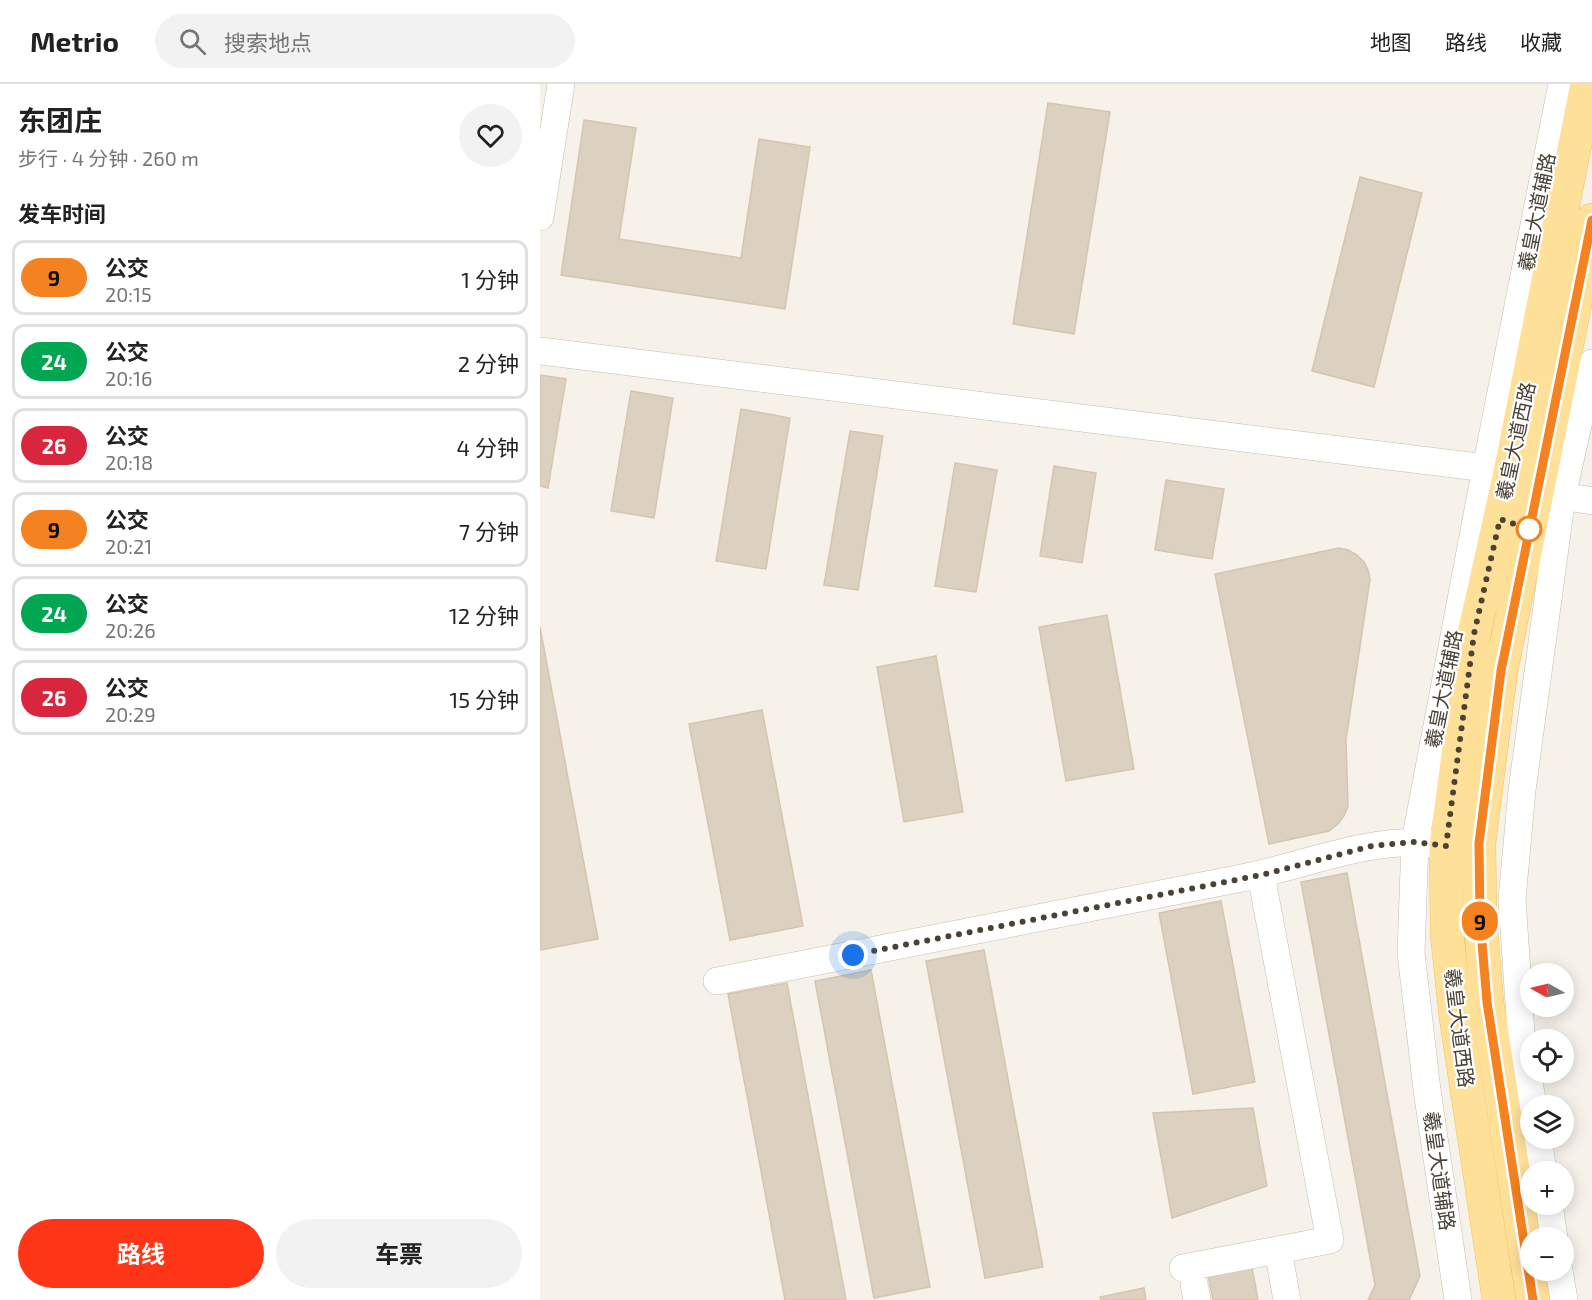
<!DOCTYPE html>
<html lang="zh">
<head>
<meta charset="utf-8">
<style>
	body { margin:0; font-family:"Exo 2","Noto Sans SC",sans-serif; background:#f2f2f2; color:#222; height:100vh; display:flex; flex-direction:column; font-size:22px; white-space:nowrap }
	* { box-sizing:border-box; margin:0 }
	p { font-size:20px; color:#767676 }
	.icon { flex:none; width:33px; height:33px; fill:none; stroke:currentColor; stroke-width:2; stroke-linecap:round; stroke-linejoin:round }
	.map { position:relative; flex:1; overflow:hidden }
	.panel { display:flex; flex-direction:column; background:#fff; width:540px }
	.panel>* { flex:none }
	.badge { padding:0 12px; border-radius:20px; font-size:21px; line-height:39px }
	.needle { width:39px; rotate:278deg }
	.buttons { position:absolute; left:980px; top:879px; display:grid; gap:12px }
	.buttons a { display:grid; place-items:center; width:54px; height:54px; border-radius:50%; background:#fff; box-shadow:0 3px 15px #0003; font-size:30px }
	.you { position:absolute; width:30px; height:30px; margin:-15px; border:4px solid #fff; border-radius:50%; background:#1a73e8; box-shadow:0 0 0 9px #1a73e833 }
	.map>.badge { position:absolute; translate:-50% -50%; box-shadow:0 0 0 3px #fff }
	h2 { padding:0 18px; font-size:22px; line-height:54px }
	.round { display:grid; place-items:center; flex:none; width:63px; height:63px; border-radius:32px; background:#f2f2f2 }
	.headline { display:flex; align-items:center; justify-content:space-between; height:102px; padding:0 18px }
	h1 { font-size:28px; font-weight:700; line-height:45px }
	.button { display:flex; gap:12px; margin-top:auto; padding:12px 18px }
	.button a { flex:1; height:69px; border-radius:36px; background:#ff3517; color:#fff; font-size:24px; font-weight:700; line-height:69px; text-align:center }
	.button a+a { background:#f2f2f2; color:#222 }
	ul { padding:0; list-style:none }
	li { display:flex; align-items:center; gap:18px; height:75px; margin:0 12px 9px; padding:0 6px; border:3px solid #e0e0e0; border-radius:12px }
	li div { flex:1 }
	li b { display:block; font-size:22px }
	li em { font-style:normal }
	li .badge { min-width:66px; font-weight:700; text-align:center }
	header { display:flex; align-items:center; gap:36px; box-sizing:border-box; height:84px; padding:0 30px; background:#fff; border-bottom:2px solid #e0e0e0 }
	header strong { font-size:28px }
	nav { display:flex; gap:33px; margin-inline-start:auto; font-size:21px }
	.search { width:420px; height:54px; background:#f2f2f2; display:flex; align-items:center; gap:15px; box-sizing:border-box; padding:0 21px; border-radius:33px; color:#767676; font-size:22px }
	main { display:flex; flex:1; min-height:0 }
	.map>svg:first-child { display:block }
	.building { fill:#dcd0c0; stroke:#d5c5af; stroke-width:1.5 }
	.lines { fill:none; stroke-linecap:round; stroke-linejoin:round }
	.minor-casing { stroke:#c6bdad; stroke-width:28 }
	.major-casing { stroke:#f1c15d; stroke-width:34 }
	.minor { stroke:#fff; stroke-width:27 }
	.major { stroke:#ffe099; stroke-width:33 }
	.line-casing { stroke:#fff; stroke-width:14 }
	.line { stroke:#f58220; stroke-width:9 }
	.walk { stroke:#4b4236; stroke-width:6; stroke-dasharray:0 10.8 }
	.stop-dot { fill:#fff; stroke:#f58220; stroke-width:3 }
	.labels { text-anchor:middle; stroke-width:4.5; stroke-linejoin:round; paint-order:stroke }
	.street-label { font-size:20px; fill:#4b4236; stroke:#fff }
</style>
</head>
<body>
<header>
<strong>Metrio</strong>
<div class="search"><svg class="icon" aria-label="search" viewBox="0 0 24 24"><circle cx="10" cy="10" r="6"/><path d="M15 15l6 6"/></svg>搜索地点</div>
<nav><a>地图</a><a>路线</a><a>收藏</a></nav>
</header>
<main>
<section class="panel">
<div class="headline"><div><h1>东团庄</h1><p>步行 · 4 分钟 · 260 m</p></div><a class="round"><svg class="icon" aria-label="heart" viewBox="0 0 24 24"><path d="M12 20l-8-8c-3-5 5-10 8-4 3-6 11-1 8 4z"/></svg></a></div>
<h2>发车时间</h2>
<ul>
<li><span class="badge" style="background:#f58220;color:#111">9</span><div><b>公交</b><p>20:15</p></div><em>1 分钟</em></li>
<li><span class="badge" style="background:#00a651;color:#fff">24</span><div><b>公交</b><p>20:16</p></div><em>2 分钟</em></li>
<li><span class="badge" style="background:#d7263d;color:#fff">26</span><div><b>公交</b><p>20:18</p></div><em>4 分钟</em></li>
<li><span class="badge" style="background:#f58220;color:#111">9</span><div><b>公交</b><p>20:21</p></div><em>7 分钟</em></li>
<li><span class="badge" style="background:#00a651;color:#fff">24</span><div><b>公交</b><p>20:26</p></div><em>12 分钟</em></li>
<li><span class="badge" style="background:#d7263d;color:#fff">26</span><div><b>公交</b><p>20:29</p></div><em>15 分钟</em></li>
</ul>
<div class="button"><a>路线</a><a>车票</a></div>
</section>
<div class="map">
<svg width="1052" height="1216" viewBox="0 0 1052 1216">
	<rect width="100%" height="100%" fill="#f6f2e9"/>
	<path class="building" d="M508,19L570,28L534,250L473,240Z
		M44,36L96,44L79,155L201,174L219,55L270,63L245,225L21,191Z
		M820,93L882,109L834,303L772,287Z
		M0,291L26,295L8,404L0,402Z
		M91,307L133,314L114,434L71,427Z
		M201,325L250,334L226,485L176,477Z
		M310,347L343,352L318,506L284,501Z
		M415,379L457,386L436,508L395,502Z
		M514,382L556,389L542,479L500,472Z
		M626,396L684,405L672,475L615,466Z
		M799,464L808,466L817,471L824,478L828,486L830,495L806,656L808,722L804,732L798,740L789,747L729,760L675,490Z
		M567,531L594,685L526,697L499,543Z
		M0,543L58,855L0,866Z
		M396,572L423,728L364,738L337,583Z
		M222,626L263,842L190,856L149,640Z
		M807,789L880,1192L869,1216H828L835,1201L761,798Z
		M681,817L715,998L653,1010L619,829Z
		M444,866L503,1183L445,1194L386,877Z
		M331,886L390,1203L334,1214L275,897Z
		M247,899L306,1216H245L188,910Z
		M713,1024L727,1102L632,1134L613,1029Z
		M712,1183L718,1216H673L668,1191Z
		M604,1204L606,1216H561L560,1213Z"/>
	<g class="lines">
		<g class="minor-casing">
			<path id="minor" d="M0,133L21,0
				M0,267L946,384L963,388
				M1004,409L1052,417
				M177,897C352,863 527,829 702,794C764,782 830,752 893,760
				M993,1022L981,949L972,815L982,706L1022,412L1052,279
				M998,1054L1003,1088
				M1009,1120L1014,1154
				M738,1166L747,1216
				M643,1184L790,1156L721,791
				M1019,1186L1024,1216
				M654,1200L657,1216
				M918,1216L887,1006L871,869L875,758L946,384L1022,0"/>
		</g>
		<g class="major-casing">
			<path id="major" d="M959,1216L916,934L907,850L906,762L934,550L970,389L1047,0
				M993,1216L947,918L940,835L939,759L961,587L1052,136"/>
		</g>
		<use href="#minor" class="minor"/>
		<use href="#major" class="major"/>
	</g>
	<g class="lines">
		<g class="line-casing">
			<path id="line" d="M993,1216L947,918L940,835L939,759L961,587L1052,136"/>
		</g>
		<use href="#line" class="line"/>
		<path class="walk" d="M313,871L721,791L832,762L875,758L906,762L934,550L960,435L989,445"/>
	</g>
	<circle class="stop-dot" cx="989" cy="445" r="12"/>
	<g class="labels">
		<g class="street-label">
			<text transform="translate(997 128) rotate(-79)" y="7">羲皇大道辅路</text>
			<text transform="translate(976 357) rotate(-78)" y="7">羲皇大道西路</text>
			<text transform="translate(904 605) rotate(-79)" y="7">羲皇大道辅路</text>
			<text transform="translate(919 944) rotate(83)" y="7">羲皇大道西路</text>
			<text transform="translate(899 1087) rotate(82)" y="7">羲皇大道辅路</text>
		</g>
	</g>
</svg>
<div class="buttons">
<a><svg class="needle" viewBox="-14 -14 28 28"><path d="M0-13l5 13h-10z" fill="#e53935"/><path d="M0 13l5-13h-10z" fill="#767676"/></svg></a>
<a><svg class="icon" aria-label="locate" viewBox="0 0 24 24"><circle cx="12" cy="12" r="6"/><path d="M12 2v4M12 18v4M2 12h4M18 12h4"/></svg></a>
<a><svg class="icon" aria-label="layers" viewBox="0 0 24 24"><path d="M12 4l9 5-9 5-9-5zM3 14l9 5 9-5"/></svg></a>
<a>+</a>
<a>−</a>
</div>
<div class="you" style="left:313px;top:871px"></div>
<b class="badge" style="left:940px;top:837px;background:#f58220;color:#111">9</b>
</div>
</main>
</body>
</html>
